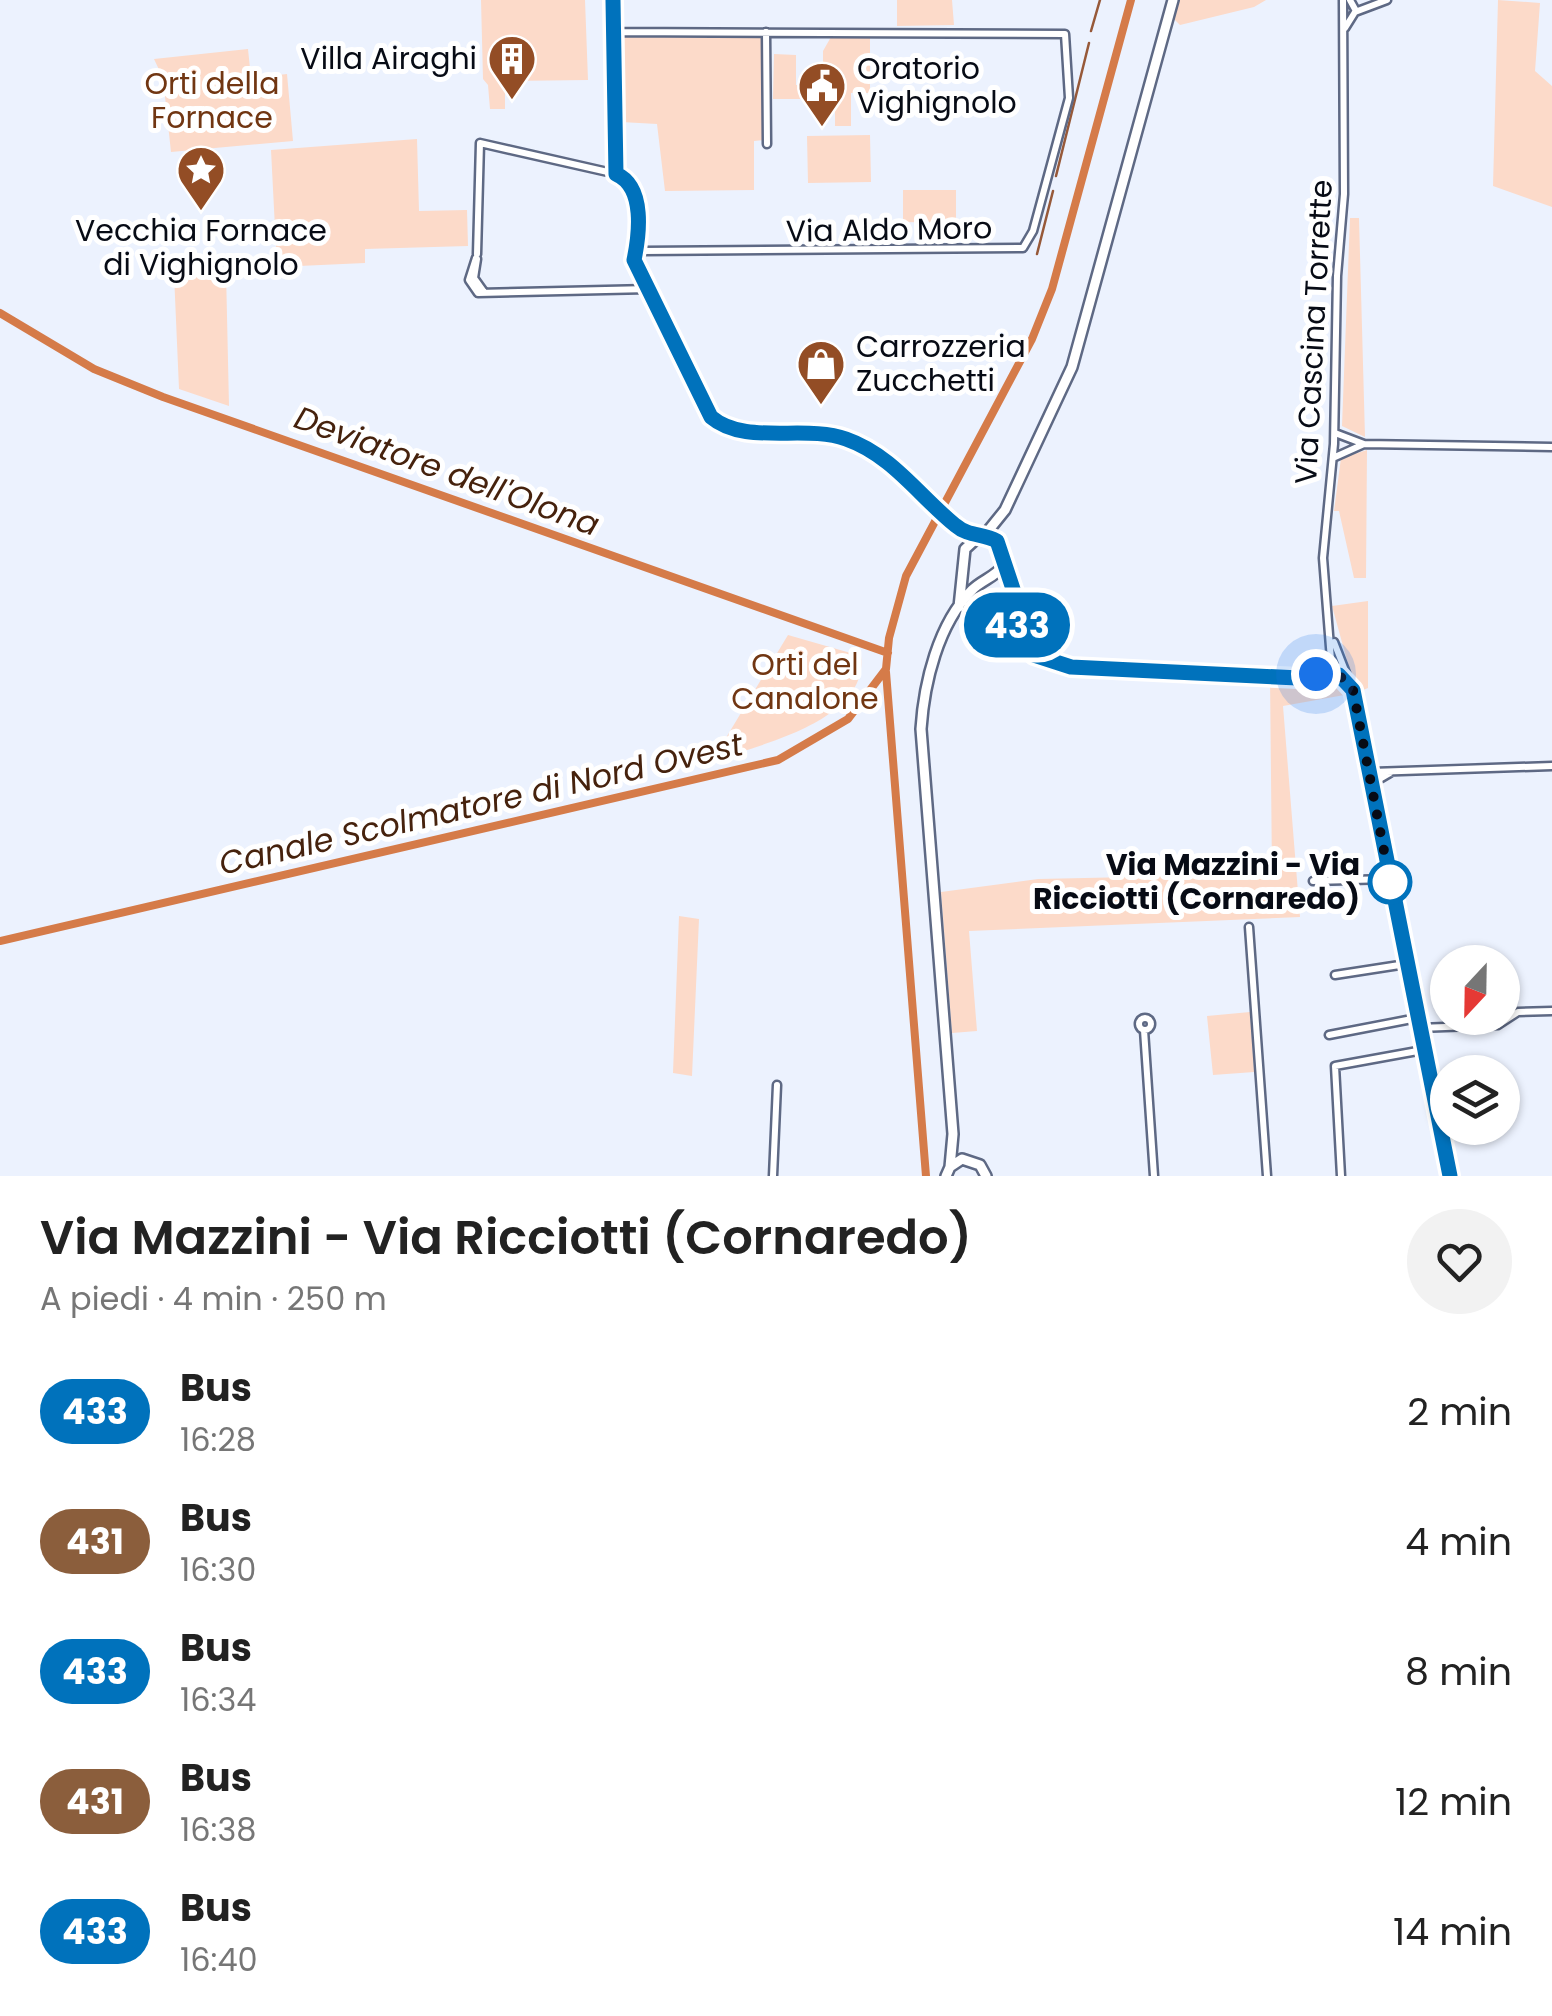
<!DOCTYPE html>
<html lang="it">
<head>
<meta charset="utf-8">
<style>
	body { margin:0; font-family:Poppins,sans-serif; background:#f2f2f2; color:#222; height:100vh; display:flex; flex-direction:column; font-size:38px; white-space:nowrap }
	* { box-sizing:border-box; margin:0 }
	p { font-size:32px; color:#767676 }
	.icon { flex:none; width:55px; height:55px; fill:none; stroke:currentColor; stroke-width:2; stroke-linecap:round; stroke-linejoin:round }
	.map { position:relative; height:1176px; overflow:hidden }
	.panel { display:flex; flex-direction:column; background:#fff; flex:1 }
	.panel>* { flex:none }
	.badge { padding:0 20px; border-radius:32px; font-size:35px; line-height:65px }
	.needle { width:65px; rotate:202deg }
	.fabs { position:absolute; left:1430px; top:945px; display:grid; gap:20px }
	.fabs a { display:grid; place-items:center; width:90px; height:90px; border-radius:50%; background:#fff; box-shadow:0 2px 8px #0004; font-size:50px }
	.you { position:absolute; width:50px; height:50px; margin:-25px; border:8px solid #fff; border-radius:50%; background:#1a73e8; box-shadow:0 0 0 15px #1a73e833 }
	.map>.badge { position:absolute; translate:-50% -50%; box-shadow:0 0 0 5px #fff }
	.round { display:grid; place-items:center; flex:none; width:105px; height:105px; border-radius:52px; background:#f2f2f2 }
	.head { display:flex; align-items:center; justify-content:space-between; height:170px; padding:0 40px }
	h1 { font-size:48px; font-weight:600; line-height:75px }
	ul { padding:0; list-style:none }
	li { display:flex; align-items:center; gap:30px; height:130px; padding:0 40px }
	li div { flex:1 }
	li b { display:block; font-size:38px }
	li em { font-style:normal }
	li .badge { min-width:110px; font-weight:700; text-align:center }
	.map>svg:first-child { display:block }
	.green { fill:#fcdac9 }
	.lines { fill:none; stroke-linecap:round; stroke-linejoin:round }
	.stream { stroke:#975939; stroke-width:2.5 }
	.canal { stroke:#d57b49; stroke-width:8 }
	.minor-casing { stroke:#5e6984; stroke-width:11 }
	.secondary-casing { stroke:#5e6984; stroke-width:14 }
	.minor { stroke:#fff; stroke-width:6 }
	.secondary { stroke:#fff; stroke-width:9 }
	.line-casing { stroke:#fff; stroke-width:22 }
	.line { stroke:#0072bc; stroke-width:15 }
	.walk { stroke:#070b15; stroke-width:10; stroke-dasharray:0 18 }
	.stop-dot { fill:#fff; stroke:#0072bc; stroke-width:5 }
	.labels { text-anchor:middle; stroke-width:10; stroke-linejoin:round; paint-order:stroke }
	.poi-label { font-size:30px; fill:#070b15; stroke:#fff; text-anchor:start }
	.park-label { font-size:30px; fill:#713612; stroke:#fff }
	.street-label { font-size:30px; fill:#070b15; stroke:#fff }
	.stop-label { font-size:30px; font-weight:bold; fill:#070b15; stroke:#fff; text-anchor:end }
	.water-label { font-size:32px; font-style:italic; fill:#46220d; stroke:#fff }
</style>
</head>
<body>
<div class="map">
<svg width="1552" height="1176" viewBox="0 0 1552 1176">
	<rect width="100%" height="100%" fill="#ecf2fe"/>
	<path class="green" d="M481,0H585L588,80L505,81V109H490L488,85L483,79Z
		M897,0H952L954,25L897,26Z
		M1179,0H1266L1254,7L1180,25L1174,19Z
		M1498,0L1540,3L1535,71L1552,86V207L1493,186Z
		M622,35L762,37L764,140L754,141V190L665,191L657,124L621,122L618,38Z
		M831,37H870V93H851V126H835V93H809L808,99H773L774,54L796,55V85L823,86V51Z
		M248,49L251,78L287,74L293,141L171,152L163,78L154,59Z
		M870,135L871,182L808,183L807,136Z
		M417,139L419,211L467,210L468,246L365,249V263L277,267L271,150Z
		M903,190H956V223L903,222Z
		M1350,218H1359L1365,437L1342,426Z
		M226,271L229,406L179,389L174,274Z
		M1367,450L1366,578H1354L1339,511H1334L1341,458Z
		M1368,601V688L1356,693L1332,606Z
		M788,635L861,656C869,722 755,746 712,761Z
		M1270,677L1308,687L1346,684L1350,694L1283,706L1300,917L969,931L977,1031L952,1033L941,892L1038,879L1272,874Z
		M679,916L699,919L692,1076L673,1073Z
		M1250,1012L1254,1072L1213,1075L1207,1016Z"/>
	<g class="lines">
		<path class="stream" d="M1091,31L1100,0
			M1056,176L1089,43
			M1037,254L1053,191"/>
		<path class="canal" d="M0,313L94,369L163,397L888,653
			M886,672L926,1176
			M0,941L778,760L848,719L886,669L889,638L906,576L1032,339L1052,289L1131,0"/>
		<g class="minor-casing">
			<path id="minor" d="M613,0L617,174
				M1350,0L1356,11
				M1345,28L1355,12L1387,0
				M615,32L1065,34L1069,98L1033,231L1023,248L643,251
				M766,32L767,144
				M477,254L480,143L621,175C645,194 639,236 634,260L711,417C746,446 805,424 847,439C901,458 926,516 977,538
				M476,258L469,280L478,293L649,289
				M477,259L474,278L484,292
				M1335,433L1364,444L1552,447
				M1335,457L1364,444
				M1005,561C1019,603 1005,643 1051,663L1319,679L1339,675
				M1334,642L1353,691L1372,772L1450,1176
				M1331,660L1323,558L1334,444L1337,276L1344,194L1343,0
				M1309,678L1331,660
				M1372,772L1552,766
				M1378,780L1390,773
				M1313,881L1389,879
				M1249,927L1267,1176
				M1335,975L1406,964
				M1139 1024a6 6 0 1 1 12 0a6 6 0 1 1-12 0Z
				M1419,1028L1498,1025L1518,1012L1552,1011
				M1144,1030L1154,1176
				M1329,1035L1417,1018
				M773,1176L777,1085
				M1341,1176L1335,1066L1423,1050"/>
		</g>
		<g class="secondary-casing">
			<path id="secondary" d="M984,536L1005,510L1072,367L1173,0
				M950,1167L953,1134L921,729C924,683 938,624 972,590C982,580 995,577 1003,566V551L992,538H977L965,549L959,607
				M946,1176L950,1167L962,1159L980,1165L986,1176"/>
		</g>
		<use href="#minor" class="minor"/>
		<use href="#secondary" class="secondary"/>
	</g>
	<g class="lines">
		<g class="line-casing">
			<path id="line" d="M613,0L616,174C646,187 639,236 634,260L711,417C745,446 805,424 846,439C892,455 919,496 955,525C969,537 982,533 997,541L1014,592L1020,640L1034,655L1071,667L1319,679L1339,675L1353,690L1450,1176"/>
		</g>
		<use href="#line" class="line"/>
		<path class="walk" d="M1316,674L1327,665L1328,672L1339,675L1353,690L1390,882"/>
	</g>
	<defs>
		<g id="building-pin" transform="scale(2.5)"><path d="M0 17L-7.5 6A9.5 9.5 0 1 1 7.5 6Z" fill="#934d25" stroke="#fff"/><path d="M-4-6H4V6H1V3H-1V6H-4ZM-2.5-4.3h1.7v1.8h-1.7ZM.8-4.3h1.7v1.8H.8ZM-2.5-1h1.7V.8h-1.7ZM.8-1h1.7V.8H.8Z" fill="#fff"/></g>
		<g id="civic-pin" transform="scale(2.5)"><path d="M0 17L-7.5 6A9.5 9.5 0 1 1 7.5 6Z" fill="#934d25" stroke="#fff"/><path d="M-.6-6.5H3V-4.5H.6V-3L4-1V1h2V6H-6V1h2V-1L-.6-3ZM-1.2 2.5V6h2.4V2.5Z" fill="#fff"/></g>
		<g id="sight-pin" transform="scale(2.5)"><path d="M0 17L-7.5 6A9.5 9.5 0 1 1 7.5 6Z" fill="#934d25" stroke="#fff"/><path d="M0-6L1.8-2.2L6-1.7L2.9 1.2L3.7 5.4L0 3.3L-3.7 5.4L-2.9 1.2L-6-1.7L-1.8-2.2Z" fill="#fff"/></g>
		<g id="shop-pin" transform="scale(2.5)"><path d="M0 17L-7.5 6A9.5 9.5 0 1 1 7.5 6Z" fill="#934d25" stroke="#fff"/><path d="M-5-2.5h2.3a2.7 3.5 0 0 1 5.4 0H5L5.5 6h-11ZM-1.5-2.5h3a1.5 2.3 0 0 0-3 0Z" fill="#fff"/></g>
	</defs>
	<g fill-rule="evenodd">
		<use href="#building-pin" x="512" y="59"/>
		<use href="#civic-pin" x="822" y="86"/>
		<use href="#sight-pin" x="201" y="170"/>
		<use href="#shop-pin" x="821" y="364"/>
	</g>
	<circle class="stop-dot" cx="1390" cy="882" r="20"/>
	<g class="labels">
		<g class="poi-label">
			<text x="477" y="69" text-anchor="end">Villa Airaghi</text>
			<text x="857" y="79">Oratorio<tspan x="857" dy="34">Vighignolo</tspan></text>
			<text x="201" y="241" text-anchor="middle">Vecchia Fornace<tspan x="201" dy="34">di Vighignolo</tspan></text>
			<text x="856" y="357">Carrozzeria<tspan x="856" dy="34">Zucchetti</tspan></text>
		</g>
		<g class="park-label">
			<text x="212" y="94">Orti della<tspan x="212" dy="34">Fornace</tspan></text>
			<text x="805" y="675">Orti del<tspan x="805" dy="34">Canalone</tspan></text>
		</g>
		<g class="street-label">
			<text transform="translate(889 230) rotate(-1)" y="10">Via Aldo Moro</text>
			<text transform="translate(1314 332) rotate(-87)" y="10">Via Cascina Torrette</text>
		</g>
		<g class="stop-label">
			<text x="1360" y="875">Via Mazzini - Via<tspan x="1360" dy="34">Ricciotti (Cornaredo)</tspan></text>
		</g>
		<g class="water-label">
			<text transform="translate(447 471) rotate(20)" y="11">Deviatore dell'Olona</text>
			<text transform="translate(481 804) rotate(-13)" y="11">Canale Scolmatore di Nord Ovest</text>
		</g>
	</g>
</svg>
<div class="fabs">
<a><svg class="needle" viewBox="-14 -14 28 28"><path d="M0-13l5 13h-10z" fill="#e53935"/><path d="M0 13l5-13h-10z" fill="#767676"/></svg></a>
<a><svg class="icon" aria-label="layers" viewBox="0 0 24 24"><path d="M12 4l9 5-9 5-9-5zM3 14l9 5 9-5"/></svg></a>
</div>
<div class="you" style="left:1316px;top:674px"></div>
<b class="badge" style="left:1017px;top:625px;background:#0072bc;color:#fff">433</b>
</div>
<section class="panel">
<div class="head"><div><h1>Via Mazzini - Via Ricciotti (Cornaredo)</h1><p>A piedi · 4 min · 250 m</p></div><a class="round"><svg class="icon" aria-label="heart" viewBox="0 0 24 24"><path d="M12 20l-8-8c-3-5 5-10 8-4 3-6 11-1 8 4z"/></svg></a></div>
<ul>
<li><span class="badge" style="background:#0072bc;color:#fff">433</span><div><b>Bus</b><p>16:28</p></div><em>2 min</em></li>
<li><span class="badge" style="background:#8b5e3c;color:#fff">431</span><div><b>Bus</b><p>16:30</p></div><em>4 min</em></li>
<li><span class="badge" style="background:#0072bc;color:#fff">433</span><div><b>Bus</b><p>16:34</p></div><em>8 min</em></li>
<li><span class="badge" style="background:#8b5e3c;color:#fff">431</span><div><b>Bus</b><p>16:38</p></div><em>12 min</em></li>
<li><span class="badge" style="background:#0072bc;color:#fff">433</span><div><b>Bus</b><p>16:40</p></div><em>14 min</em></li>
</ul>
</section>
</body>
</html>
